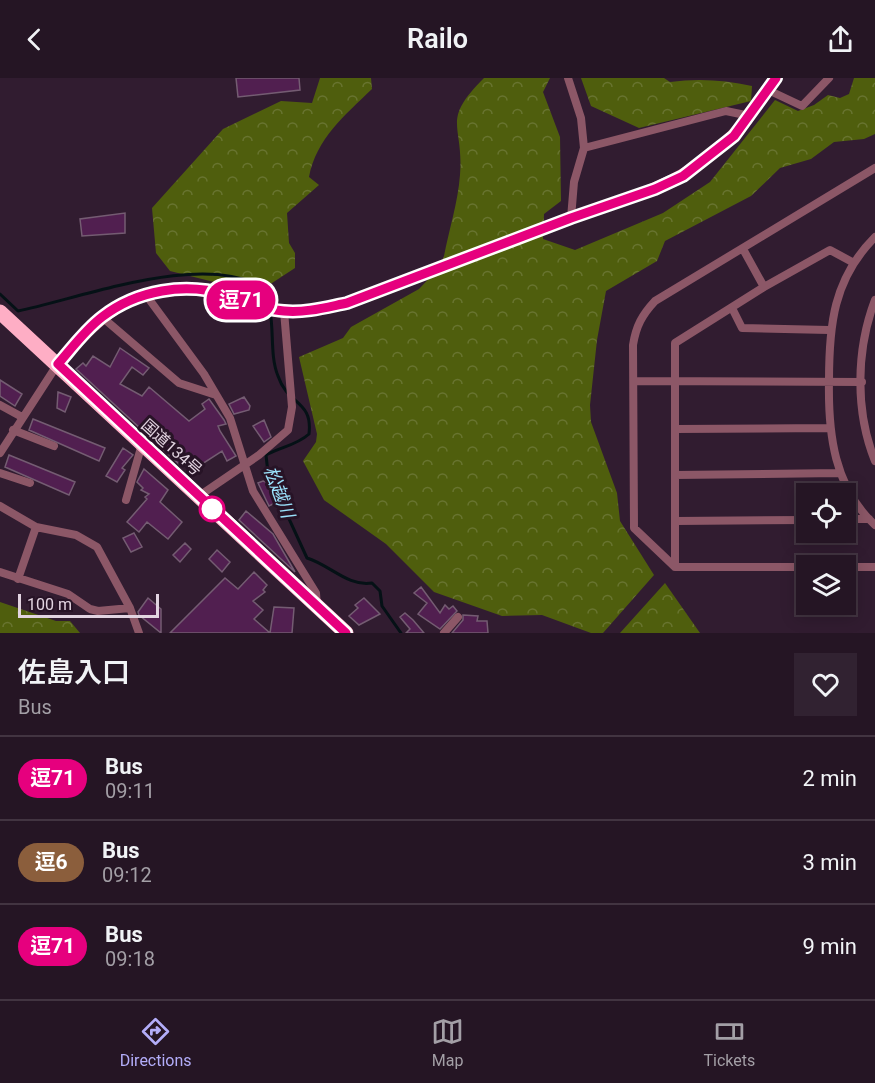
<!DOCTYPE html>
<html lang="en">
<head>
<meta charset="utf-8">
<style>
	body { margin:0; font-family:Roboto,"Noto Sans JP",sans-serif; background:#312231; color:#f1f3f6; height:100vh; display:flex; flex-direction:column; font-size:22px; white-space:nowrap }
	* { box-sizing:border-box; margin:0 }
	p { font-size:20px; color:#a39fa6 }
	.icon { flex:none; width:33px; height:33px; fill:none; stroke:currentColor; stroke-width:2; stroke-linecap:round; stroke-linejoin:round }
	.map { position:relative; height:555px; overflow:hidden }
	.panel { display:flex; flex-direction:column; background:#251524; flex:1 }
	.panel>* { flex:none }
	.badge { padding:0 12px; border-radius:20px; font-size:21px; line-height:39px }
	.fabs { position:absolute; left:796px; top:405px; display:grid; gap:12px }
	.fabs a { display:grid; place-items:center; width:60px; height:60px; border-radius:0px; background:#251524; box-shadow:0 3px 15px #0003,0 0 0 2px #423441; font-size:30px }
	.scale { position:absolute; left:18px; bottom:15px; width:141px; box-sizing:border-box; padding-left:6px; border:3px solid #e2d4e1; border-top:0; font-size:16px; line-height:21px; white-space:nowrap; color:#e2d4e1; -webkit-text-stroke:4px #271326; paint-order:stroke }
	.map>.badge { position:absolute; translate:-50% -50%; box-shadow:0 0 0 3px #fff }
	.round { display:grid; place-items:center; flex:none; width:63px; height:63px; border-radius:0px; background:#312231 }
	.overview { display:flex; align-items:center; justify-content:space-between; height:102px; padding:0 18px }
	h1 { font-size:28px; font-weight:600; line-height:45px }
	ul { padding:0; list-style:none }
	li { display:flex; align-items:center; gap:18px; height:84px; padding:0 18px; border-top:2px solid #423441 }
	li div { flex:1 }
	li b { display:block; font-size:22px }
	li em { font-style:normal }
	li .badge { min-width:66px; font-weight:700; text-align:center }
	header { display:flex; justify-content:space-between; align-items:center; height:78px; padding:0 18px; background:#251524; font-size:27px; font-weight:600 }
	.tabs { display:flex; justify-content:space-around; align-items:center; height:84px; border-top:2px solid #423441; background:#251524; font-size:16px; color:#a39fa6 }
	.tabs a { display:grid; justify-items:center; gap:3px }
	.tabs .active { color:#b3adf9 }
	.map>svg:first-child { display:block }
	.forest { fill:url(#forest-crowns) }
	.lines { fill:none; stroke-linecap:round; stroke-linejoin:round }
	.stream { stroke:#051116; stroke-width:3 }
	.building { fill:#511f50; stroke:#745c72; stroke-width:1.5 }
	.secondary-tunnel { stroke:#4c384b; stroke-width:10; stroke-dasharray:10 5; stroke-linecap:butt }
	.street { stroke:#8c5767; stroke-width:8 }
	.secondary { stroke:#c6728c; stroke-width:10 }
	.highway { stroke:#feaec5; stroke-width:15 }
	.line-casing { stroke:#fff; stroke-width:14 }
	.line { stroke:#e6007e; stroke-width:9 }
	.stop-dot { fill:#fff; stroke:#e6007e; stroke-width:3 }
	.labels { text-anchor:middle; stroke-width:6; stroke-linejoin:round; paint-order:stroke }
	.street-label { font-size:16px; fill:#e2d4e1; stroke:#271326 }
	.water-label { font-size:18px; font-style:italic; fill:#9ae1fb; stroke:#271326 }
</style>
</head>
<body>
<header><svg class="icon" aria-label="back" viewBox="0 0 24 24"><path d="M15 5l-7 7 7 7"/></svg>Railo<svg class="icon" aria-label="share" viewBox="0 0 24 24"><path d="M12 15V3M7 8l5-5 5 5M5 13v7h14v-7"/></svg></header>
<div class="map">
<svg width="875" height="555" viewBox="0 0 875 555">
	<defs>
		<pattern id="forest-crowns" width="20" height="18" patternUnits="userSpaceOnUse" patternTransform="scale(1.5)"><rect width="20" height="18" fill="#4f5e0d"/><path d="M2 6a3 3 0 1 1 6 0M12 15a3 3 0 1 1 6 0" fill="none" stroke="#687430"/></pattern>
	</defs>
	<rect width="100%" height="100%" fill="#311c30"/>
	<path class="forest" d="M320,0H371L372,11C345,37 316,61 309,99L319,107L287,135L289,165L295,175V190L272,205L254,208L218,205L170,193L156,175L152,130L223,51L281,23L312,25Z
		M484,0H550L543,14L560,59L561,123L544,136L543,161L575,172L663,135L710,104L775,22L798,33L814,27L828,17L840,20L849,16L854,0H875V56L864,61L834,64L811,81L780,90L751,118L665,163L657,183L606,213L597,262L590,327L591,344L617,415L620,443L654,497L603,555H591L542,537L502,538L434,514L386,466L324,422L303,383L316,364L317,356L299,279L343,260L351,249L419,211L439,190L444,178C449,152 458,124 460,97C464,45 440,44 484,0Z
		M581,0H664L670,4C698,0 725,2 752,8L751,23L639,50L591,28Z
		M665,505L700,555H620Z
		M0,524L56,543H70L80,555H0Z"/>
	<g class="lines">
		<path class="stream" d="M0,216L18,233C85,219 205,172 266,211L269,226
			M270,233C274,253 270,279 278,298C288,328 313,322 309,356C297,367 281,369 266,377L268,395L307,480C330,487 348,509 372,505L380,513L382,528L401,555"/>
	</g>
	<path class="building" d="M236,0H299L300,12L238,19Z
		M125,135V155L82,158L80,141Z
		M120,270L149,290L143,297L132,289L120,306L142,318L149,309L189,343L205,331L202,326L209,321L224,342L226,346L218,348L220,353L236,378L227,383L222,373L199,388L190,375L180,387L76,291L83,285L86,288L93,278L110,289Z
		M0,302L22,316L15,328L0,318Z
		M58,314L71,319L65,334L57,330Z
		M244,319L250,328L249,332L234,336L229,326Z
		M33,341L105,370L99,383L29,352Z
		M264,342L271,359L264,364L253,348Z
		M123,370L133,377L122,390L125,392L117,404L106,398Z
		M9,377L75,404L69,417L5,389Z
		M144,391L168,412L160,424L182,444L168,461L147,444L139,454L127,444L147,421L145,419L149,416L141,412L143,410L137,404Z
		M263,403L266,404L277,424L269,428L258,405Z
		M246,433L273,456L295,494L239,442Z
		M134,455L142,469L131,474L123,460Z
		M185,465L191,471L180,484L173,477Z
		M217,472L230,484L222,494L209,481Z
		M254,494L267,507L263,512L265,514L253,523L263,532L254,541L270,555H170L225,500L238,511Z
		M421,509L440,535L445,527L449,531L453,528L457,533L440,551L418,536L427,525L414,515Z
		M148,520L161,531V555L139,537L138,534Z
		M364,520L380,536L359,547L349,538L358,530L355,527Z
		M274,529L294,530L292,555H270Z
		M405,535L413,542L424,555H406L410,551L400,539Z
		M463,537L478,538L477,543H487L488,555H452L463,542Z"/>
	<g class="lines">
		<path class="secondary-tunnel" d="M443,188L544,149"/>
		<path class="street" d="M568,0L581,40L584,70L574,104L571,140
			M768,12L802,28L829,0
			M584,70L726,33L750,38
			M875,159C833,201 829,248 829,303C828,355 834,410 875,447
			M743,171L764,209
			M146,217L204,296L230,340L253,413L316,515L317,528
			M875,222C856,272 855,333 875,383
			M732,230L742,250L829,252
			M102,239L179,305L216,317
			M634,303L862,304
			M0,327L22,339
			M675,351L830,350
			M13,352L54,368
			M0,375L57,287
			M0,395L30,405
			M675,397L840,395
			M199,418L259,377L288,352L292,329L284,233
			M126,422L142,366
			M0,428L36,449L76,457L97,469L130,530L139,555
			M846,441H869
			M676,443L807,442
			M675,489V265L764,209L830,172L854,185
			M807,489H675L634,450L633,267C636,248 642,237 655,223L875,90
			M846,489H875
			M0,494L68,516L90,531L98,533L130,530
			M18,501L36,449
			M444,555L458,539"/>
		<path class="secondary" d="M544,149C654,109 708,106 776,0
			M58,286C107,231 145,197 224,216C249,222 272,235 299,233C349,230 397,205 443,188"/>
		<path class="highway" d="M0,234L346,555"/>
	</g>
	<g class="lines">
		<g class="line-casing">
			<path id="line" d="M346,555L58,286C72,270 85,252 102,239C137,212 185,204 227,217C246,223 265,232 284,233C306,235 327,229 347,225L571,140L655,111L683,98L734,58L776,0"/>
		</g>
		<use href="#line" class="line"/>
	</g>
	<circle class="stop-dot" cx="212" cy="431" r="12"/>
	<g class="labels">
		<g class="street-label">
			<text transform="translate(172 369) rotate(42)" y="6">国道134号</text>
		</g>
		<g class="water-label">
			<text transform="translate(279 414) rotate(69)" y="6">松越川</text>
		</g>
	</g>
</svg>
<div class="fabs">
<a><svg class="icon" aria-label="locate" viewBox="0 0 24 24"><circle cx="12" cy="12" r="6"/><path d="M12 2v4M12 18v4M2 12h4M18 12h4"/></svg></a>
<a><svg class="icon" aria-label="layers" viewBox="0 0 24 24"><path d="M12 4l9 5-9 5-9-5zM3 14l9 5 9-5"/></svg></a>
</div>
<div class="scale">100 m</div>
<b class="badge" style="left:241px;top:222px;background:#e6007e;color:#fff">逗71</b>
</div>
<section class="panel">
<div class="overview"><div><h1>佐島入口</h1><p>Bus</p></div><a class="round"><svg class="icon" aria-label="heart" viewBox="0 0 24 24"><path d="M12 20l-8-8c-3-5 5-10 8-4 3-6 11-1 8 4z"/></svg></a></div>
<ul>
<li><span class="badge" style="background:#e6007e;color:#fff">逗71</span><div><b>Bus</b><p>09:11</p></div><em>2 min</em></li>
<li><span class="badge" style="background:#8b5e3c;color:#fff">逗6</span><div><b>Bus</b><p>09:12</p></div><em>3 min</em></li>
<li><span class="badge" style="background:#e6007e;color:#fff">逗71</span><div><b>Bus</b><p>09:18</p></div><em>9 min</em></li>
</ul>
</section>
<nav class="tabs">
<a class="active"><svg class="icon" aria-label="directions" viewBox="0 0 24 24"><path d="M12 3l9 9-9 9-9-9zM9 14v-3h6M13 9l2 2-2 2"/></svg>Directions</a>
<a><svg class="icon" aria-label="map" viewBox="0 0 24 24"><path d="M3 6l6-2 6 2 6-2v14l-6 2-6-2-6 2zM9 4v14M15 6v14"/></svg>Map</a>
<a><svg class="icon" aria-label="tickets" viewBox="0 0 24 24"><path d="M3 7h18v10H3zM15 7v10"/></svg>Tickets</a>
</nav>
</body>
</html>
